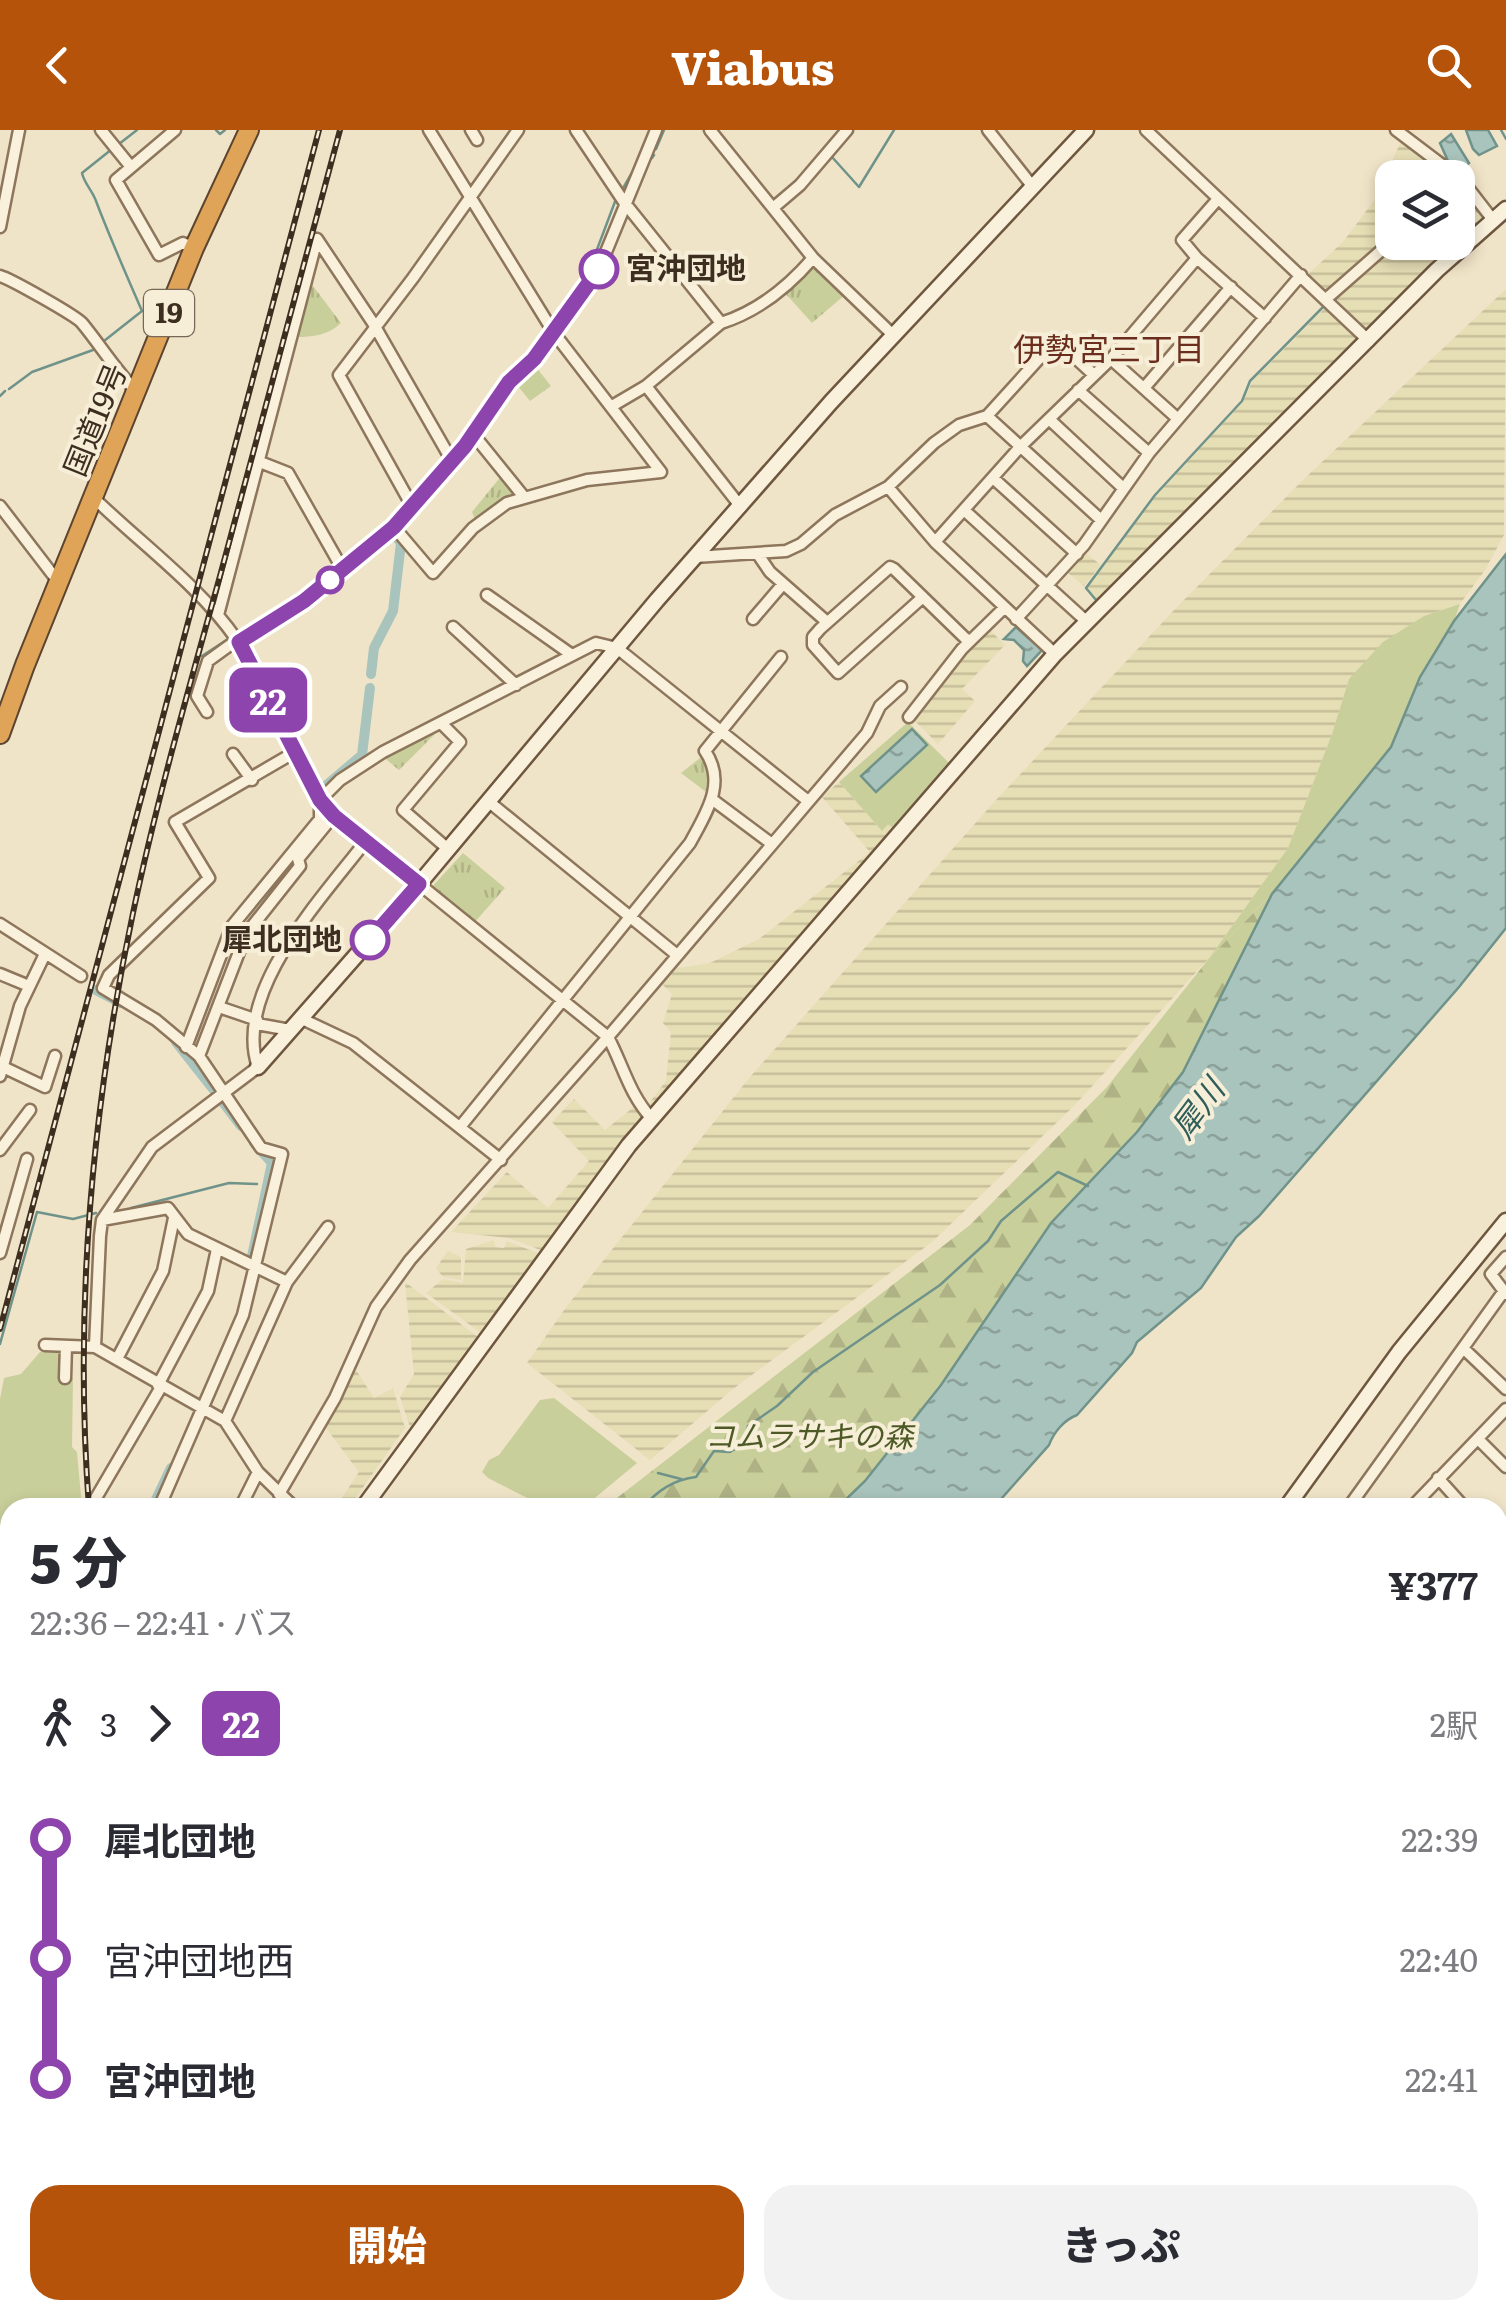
<!DOCTYPE html>
<html lang="ja">
<head>
<meta charset="utf-8">
<style>
	body { margin:0; font-family:Literata,"Noto Sans JP",serif; background:#f2f2f3; color:#2b2b33; height:100vh; display:flex; flex-direction:column; font-size:38px; white-space:nowrap }
	* { box-sizing:border-box; margin:0 }
	p { font-size:32px; color:#7c7c81 }
	.icon { flex:none; width:55px; height:55px; fill:none; stroke:currentColor; stroke-width:2; stroke-linecap:round; stroke-linejoin:round }
	.map { position:relative; flex:1; overflow:hidden }
	.side { position:absolute; left:0px; top:1368px; width:1508px; height:822px; display:flex; flex-direction:column; background:#fff; border-radius:30px 30px 0 0; box-shadow:0 5px 15px #0003 }
	.side>* { flex:none }
	.badge { padding:0 20px; border-radius:15px; font-size:35px; line-height:65px }
	.controls { position:absolute; left:1375px; top:30px; display:grid; gap:20px }
	.controls a { display:grid; place-items:center; width:100px; height:100px; border-radius:20px; background:#fff; box-shadow:0 5px 15px #0003; font-size:50px }
	.map>.badge { position:absolute; translate:-50% -50%; box-shadow:0 0 0 5px #fff }
	.legs { display:flex; align-items:center; gap:15px; height:110px; padding:0 30px; font-size:32px }
	.legs p { margin-inline-start:auto }
	.summary { display:flex; align-items:center; justify-content:space-between; height:170px; padding:0 30px }
	h1 { font-size:55px; font-weight:800; line-height:75px }
	.primary-button { display:flex; gap:20px; margin-top:auto; padding:20px 30px }
	.primary-button a { flex:1; height:115px; border-radius:30px; background:#b45309; color:#fff; font-size:40px; font-weight:800; line-height:115px; text-align:center }
	.primary-button a+a { background:#f2f2f3; color:#2b2b33 }
	ul { padding:0 30px; list-style:none }
	li { display:flex; align-items:center; gap:35px; height:120px; font-size:38px }
	li i { display:grid; place-items:center; width:15px; height:100%; margin:0 12px; background:currentColor }
	li i::after { content:''; width:25px; height:25px; margin:-12px; border:8px solid; border-radius:50%; background:#fff }
	li p { margin-inline-start:auto }
	li:first-child i { background:linear-gradient(#0000 50%,currentColor 0) }
	li:last-child i { background:linear-gradient(currentColor 50%,#0000 0) }
	header { display:flex; justify-content:space-between; align-items:center; height:130px; padding:0 30px; background:#b45309; color:#fff; font-size:45px; font-weight:800 }
	.map>svg:first-child { display:block }
	.farmland { fill:url(#farmland-rules) }
	.grass { fill:#c9cf9b }
	.forest { fill:url(#forest-firs) }
	.park { fill:url(#park-tufts) }
	.water { fill:url(#water-ripples); stroke:#6f938a; stroke-width:2.5 }
	.lines { fill:none; stroke-linecap:round; stroke-linejoin:round }
	.stream { stroke:#6f938a; stroke-width:2.5 }
	.canal { stroke:#a9c4bc; stroke-width:10 }
	.street-casing { stroke:#8d765c; stroke-width:15 }
	.secondary-casing { stroke:#6f573f; stroke-width:19 }
	.highway-casing { stroke:#5b4430; stroke-width:22 }
	.street { stroke:#faf1dc; stroke-width:10 }
	.secondary { stroke:#faf1dc; stroke-width:14 }
	.highway { stroke:#e0a458; stroke-width:18 }
	.rail-casing { stroke:#3d2e20; stroke-width:6 }
	.rail { stroke:#f7eed8; stroke-width:2.5; stroke-dasharray:8; stroke-linecap:butt }
	.line-1-casing { stroke:#fff; stroke-width:22 }
	.line-1 { stroke:#8e44ad; stroke-width:15 }
	.stop-1-dot { fill:#fff; stroke:#8e44ad; stroke-width:5 }
	.labels { text-anchor:middle; stroke-width:8; stroke-linejoin:round; paint-order:stroke }
	.shield { fill:#f7eed8; stroke:#756857; stroke-width:2.5 }
	.shield-label { font-size:28px; font-weight:bold; fill:#3d2e20 }
	.stop-label { font-size:30px; font-weight:bold; fill:#3d2e20; stroke:#f7eed8; text-anchor:start }
	.street-label { font-size:30px; fill:#3d2e20; stroke:#f7eed8 }
	.park-label { font-size:30px; font-style:italic; fill:#4d5a26; stroke:#f7eed8 }
	.neighbourhood-label { font-size:32px; fill:#6b2e1e; stroke:#f7eed8 }
	.water-label { font-size:32px; font-style:italic; fill:#2f5d5a; stroke:#f7eed8 }
</style>
</head>
<body>
<header><svg class="icon" aria-label="back" viewBox="0 0 24 24"><path d="M15 5l-7 7 7 7"/></svg>Viabus<svg class="icon" aria-label="search" viewBox="0 0 24 24"><circle cx="10" cy="10" r="6"/><path d="M15 15l6 6"/></svg></header>
<div class="map">
<svg width="1506" height="2188" viewBox="0 0 1506 2188">
	<defs>
		<pattern id="farmland-rules" width="6" height="5" patternUnits="userSpaceOnUse" patternTransform="scale(2.5)"><rect width="6" height="5" fill="#e6deb5"/><path d="M0 2.5h6" fill="none" stroke="#c6bf9b"/></pattern>
		<pattern id="forest-firs" width="22" height="20" patternUnits="userSpaceOnUse" patternTransform="scale(2.5)"><rect width="22" height="20" fill="#c9cf9b"/><path d="M5 1l3.5 6h-7zM16 11l3.5 6h-7z" fill="#aeb285"/></pattern>
		<pattern id="park-tufts" width="24" height="20" patternUnits="userSpaceOnUse" patternTransform="scale(2.5)"><rect width="24" height="20" fill="#c9cf9b"/><path d="M3 7l-1-3M5 7V3M7 7l1-3M15 17l-1-3M17 17v-4M19 17l1-3" fill="none" stroke="#aeb285"/></pattern>
		<pattern id="water-ripples" width="26" height="14" patternUnits="userSpaceOnUse" patternTransform="scale(2.5)"><rect width="26" height="14" fill="#a9c4bc"/><path d="M2 4q2-2 4 0t4 0M15 11q2-2 4 0t4 0" fill="none" stroke="#8ba098"/></pattern>
	</defs>
	<rect width="100%" height="100%" fill="#f0e4c8"/>
	<path class="farmland" d="M1401,11L1450,47L1392,48V102L1326,166L1306,146L1343,112L1376,68Z
		M1464,57L1477,72L1485,89L1366,203L1332,172L1397,113L1458,112V62Z
		M1506,159L1504,405L1485,440L1460,474L1424,486L1349,549L1332,604L1288,718L1210,827L1074,976L932,1112L733,1259L650,1330L527,1233L567,1176L750,947L996,670L1177,477L1305,348Z
		M1326,177L1360,209L1097,469L1087,457L1158,363L1243,272L1253,250Z
		M1084,422L1101,435L1084,456L1067,442Z
		M988,498L1005,515L962,559L975,571L938,614L913,589L965,521Z
		M839,652L881,700L888,694L895,700L652,982L647,976L666,951L671,902L663,893L672,864L662,854L677,838L710,833L759,809L870,722L822,667Z
		M574,969L605,1000L635,976L644,986L600,1040L543,1121L509,1108L451,1102L507,1042L548,1078L589,1031L552,992Z
		M494,1110L495,1117L504,1118L507,1111L540,1124L481,1203L426,1163L443,1149L463,1153L466,1119Z
		M448,1121L461,1127V1150L443,1147L436,1138Z
		M405,1152L478,1207L410,1297L400,1267L414,1244Z
		M354,1237L374,1268L393,1258L405,1298L349,1377H336L359,1342L323,1294Z
		M317,2180H672L664,2188H316Z"/>
	<path class="grass" d="M1460,474L1454,491L1420,547L1391,617L1272,764L1210,827L1288,718L1332,604L1349,549L1383,512L1424,486Z
		M908,592L952,636L895,700L888,694L882,701L839,652Z
		M60,1221L61,1248H73L72,1317L77,1322L82,1377L10,1378L8,1601L0,1584V1269L4,1248L21,1244L40,1222Z
		M554,1268L637,1333L584,1377H545L488,1348L482,1342L489,1330L499,1325L540,1270Z"/>
	<path class="forest" d="M1272,764L1183,942L865,1351L838,1377L604,1378L970,1095L1107,957L1210,827Z"/>
	<path class="park" d="M812,134L846,164L812,193L785,163Z
		M310,152L341,193C329,205 313,207 296,207Z
		M536,237L551,256L530,271L517,255Z
		M502,345L516,362L475,390L472,382Z
		M434,600L435,604L399,640L382,626Z
		M700,628H703L707,645L706,662L681,643Z
		M463,723L505,758L473,794L430,759Z"/>
	<path class="water" d="M1466,0H1488L1497,16L1479,25L1473,19Z
		M1451,4L1469,33L1462,39L1448,31L1440,13Z
		M1506,424V798L1459,857L1259,1086L1236,1107L1201,1158L1137,1212L1132,1223L1077,1285C1064,1290 1054,1302 1049,1315L994,1377H838L865,1351L941,1255L1051,1093L1137,1002L1183,942L1272,764L1391,617L1420,547L1454,491Z
		M1016,497L1042,520L1027,536L1023,531L1024,520L1014,510L1004,509Z
		M912,599L927,615L876,662L861,646Z
		M10,2021V2180H15L11,2188H0V2032Z"/>
	<g class="lines">
		<path class="stream" d="M216,0L220,4L225,0
			M1501,0L1506,9
			M119,14L137,0
			M656,19L664,0
			M652,28L654,25
			M810,51L832,27L859,57L894,0
			M622,60L633,41
			M553,190L587,146L616,69
			M104,211L142,181C126,144 110,108 96,71C92,60 84,53 82,43L112,19
			M523,229L545,201
			M9,259L32,242L93,220
			M0,266L5,261
			M489,267L513,238
			M453,320L483,279
			M415,363L444,331
			M386,393L405,374
			M371,406L379,400
			M344,430L365,412
			M297,467L335,437
			M1096,470L1086,458L1155,365L1242,271L1250,251L1324,176
			M274,483L291,470
			M242,502L265,487
			M202,526L228,509
			M131,1078L229,1053L257,1054
			M0,1214L37,1082L73,1089L96,1083
			M658,1343L681,1349
			M643,1378C656,1361 675,1349 696,1347L714,1321L730,1322L743,1314L748,1296L777,1276L813,1242L940,1155L988,1111L1001,1091L1058,1042L1088,1056
			M1498,1822L1500,1821
			M1173,2188L1182,2180"/>
		<path class="canal" d="M371,544L374,518L393,481L401,413L397,408
			M322,659L362,625L370,558
			M96,860L121,873
			M176,912L217,964
			M222,971L241,996
			M251,1131L272,1033L254,1013
			M152,1378L171,1338
			M0,1780L10,1772"/>
		<g class="street-casing">
			<path id="street" d="M101,0L131,37
				M175,0L116,50L159,125L183,113L194,118
				M471,0L477,10
				M576,0L624,72L721,193
				M710,0L813,128L892,204
				M988,0L1033,57
				M1146,0L1369,211
				M1396,0L1462,50L1493,90
				M1218,69L1182,110L1197,128L1265,188
				M773,78L800,55L847,0
				M0,97L19,0
				M317,109L373,193L452,331
				M0,146C11,149 76,186 82,193C101,216 116,241 137,262
				M1326,169L1392,111
				M1111,229L1178,289
				M646,256L741,377
				M1144,258L1231,157
				M1078,260L1149,323
				M612,276L646,256L721,193C759,181 788,157 813,128
				M987,286L1100,389
				M1049,289L1122,357
				M473,304L524,367
				M260,332L288,343L343,440
				M993,348L1077,424
				M888,357L935,412L1055,524
				M94,368C141,414 199,455 237,510C274,565 290,634 334,685L608,907C623,935 629,964 652,989
				M0,376L53,445L60,448
				M412,376L339,245L413,148L518,0
				M964,380L1086,491
				M394,397L433,443L473,398L507,373L587,350L661,342L554,203L429,0
				M935,412L1020,317L1111,229L1197,128
				M757,423L770,442L827,492
				M695,427L786,421L801,414L835,385L888,357L934,313L959,295L987,286L1056,210L1094,245
				M487,465L572,525
				M923,467L838,543L813,515V507L820,499L890,437L894,439L965,508L970,511
				M218,485L317,109
				M753,489L783,454
				M1016,489L1084,415L1149,323L1301,145
				M453,497L516,555
				M239,513L304,471L394,397L465,316L509,252L534,229L599,139L656,0
				M207,582L197,566L208,531L237,510
				M909,587L962,519L1004,478
				M243,593L272,577
				M441,593L460,612L403,680L448,719
				M233,624L252,650
				M713,670L772,714
				M488,671L677,825
				M0,794L81,846
				M0,844L29,856
				M219,877L257,890
				M300,888L353,913L501,1030
				M257,894L290,900
				M186,917L232,796L320,689V670L340,650L383,622L596,513L617,518L808,671
				M199,926L246,804L300,736L298,729L334,685
				M3,937L45,957L55,926
				M0,946L20,876L45,824
				M460,997L690,713C706,683 727,653 705,621L781,527
				M0,1020L30,980
				M102,1090L168,1078L188,1104L287,1152L225,1291
				M0,1123L27,1029
				M1506,1127L1491,1144L1506,1164
				M287,1152L328,1097
				M45,1215L95,1217
				M1463,1218L1506,1259
				M117,1229L163,1141L174,1088
				M65,1248L66,1216
				M158,1255L208,1161L217,1119
				M1478,1309L1506,1337
				M1438,1348L1465,1378
				M279,1364L335,1268L376,1177L410,1130L608,907L867,603L880,576L901,557
				M93,1373L161,1257
				M159,1378L243,1185L282,1024L261,1018L199,926L156,890L103,858L109,845L209,748L175,692L295,622
				M187,1378H190
				M240,1378L258,1342
				M295,1378L258,1342L225,1291L95,1217L100,1106L102,1090L152,1017L258,937C232,862 323,767 365,712
				M1348,1378L1504,1161
				M1411,1378L1506,1279
				M1498,1413L1506,1422
				M1498,1492L1506,1485
				M1498,1590L1506,1583
				M1498,1684L1506,1696
				M1498,1806L1506,1819
				M1498,1873L1506,1866
				M1498,1909L1506,1903
				M1498,1943L1506,1937
				M1498,2119L1506,2111
				M805,2180L812,2188
				M1049,2180L1056,2188
				M1255,2180L1263,2188
				M1455,2180L1463,2188
				M469,2188L477,2180
				M687,2188L694,2180
				M835,2188L841,2180
				M929,2188L937,2180
				M972,2188L979,2180
				M1112,2188L1120,2180
				M1187,2188L1196,2180
				M1270,2188L1278,2180
				M1424,2188L1433,2180
				M1498,2188L1506,2180"/>
		</g>
		<g class="secondary-casing">
			<path id="secondary" d="M258,937L419,754L657,470L831,272L1086,0
				M363,1378L629,1015L1055,524L1437,140L1506,79
				M1286,1378L1399,1222L1506,1091
				M0,1804L10,1802
				M1498,2044L1506,2035
				M727,2180L734,2188
				M671,2188L680,2180
				M1345,2188L1354,2180"/>
		</g>
		<g class="highway-casing">
			<path id="highway" d="M0,604L25,535L194,118L249,0"/>
		</g>
		<use href="#street" class="street"/>
		<use href="#secondary" class="secondary"/>
		<use href="#highway" class="highway"/>
		<g class="rail-casing">
			<path id="rail" d="M0,1199L319,0
				M89,1378C74,1179 92,978 133,783C157,669 189,558 220,446C260,297 300,149 340,0
				M0,1640L10,1669
				M0,1691L10,1716
				M257,2180L261,2188
				M276,2180L281,2188
				M307,2180L311,2188"/>
		</g>
		<use href="#rail" class="rail"/>
	</g>
	<g class="lines">
		<g class="line-1-casing">
			<path id="line-1" d="M370,810L419,754L334,686L320,670L239,512L304,471L394,397L465,316L509,252L534,229L599,139"/>
		</g>
		<use href="#line-1" class="line-1"/>
	</g>
	<g class="stop-1-dot">
		<circle cx="599" cy="139" r="18"/>
		<circle cx="330" cy="450" r="12"/>
		<circle cx="370" cy="810" r="18"/>
	</g>
	<g class="labels">
		<rect class="shield" x="144" y="160" width="50" height="46" rx="8"/>
		<g class="shield-label">
			<text x="169" y="193">19</text>
		</g>
		<g class="stop-label">
			<text x="626" y="149">宮沖団地</text>
			<text x="342" y="820" text-anchor="end">犀北団地</text>
		</g>
		<g class="street-label">
			<text transform="translate(96 290) rotate(-68)" y="10">国道19号</text>
		</g>
		<g class="park-label">
			<text x="809" y="1317">コムラサキの森</text>
		</g>
		<g class="neighbourhood-label">
			<text x="1109" y="231">伊勢宮三丁目</text>
		</g>
		<g class="water-label">
			<text transform="translate(1198 979) rotate(-53)" y="11">犀川</text>
		</g>
	</g>
</svg>
<div class="controls">
<a><svg class="icon" aria-label="layers" viewBox="0 0 24 24"><path d="M12 4l9 5-9 5-9-5zM3 14l9 5 9-5"/></svg></a>
</div>
<b class="badge" style="left:268px;top:570px;background:#8e44ad;color:#fff">22</b>
<section class="side">
<div class="summary"><div><h1>5 分</h1><p>22:36 – 22:41 · バス</p></div><b>¥377</b></div>
<div class="legs"><svg class="icon" aria-label="walk" viewBox="0 0 24 24"><circle cx="13" cy="4" r="2"/><path d="M13 8l-2 6 4 7M11 14l-3 7M7 12l3-4h3l4 4"/></svg>3<svg class="icon" aria-label="forward" viewBox="0 0 24 24"><path d="M9 5l7 7-7 7"/></svg><b class="badge" style="background:#8e44ad;color:#fff">22</b><p>2駅</p></div>
<ul>
<li><i style="color:#8e44ad"></i><b>犀北団地</b><p>22:39</p></li>
<li><i style="color:#8e44ad"></i><span>宮沖団地西</span><p>22:40</p></li>
<li><i style="color:#8e44ad"></i><b>宮沖団地</b><p>22:41</p></li>
</ul>
<div class="primary-button"><a>開始</a><a>きっぷ</a></div>
</section>
</div>
</body>
</html>
